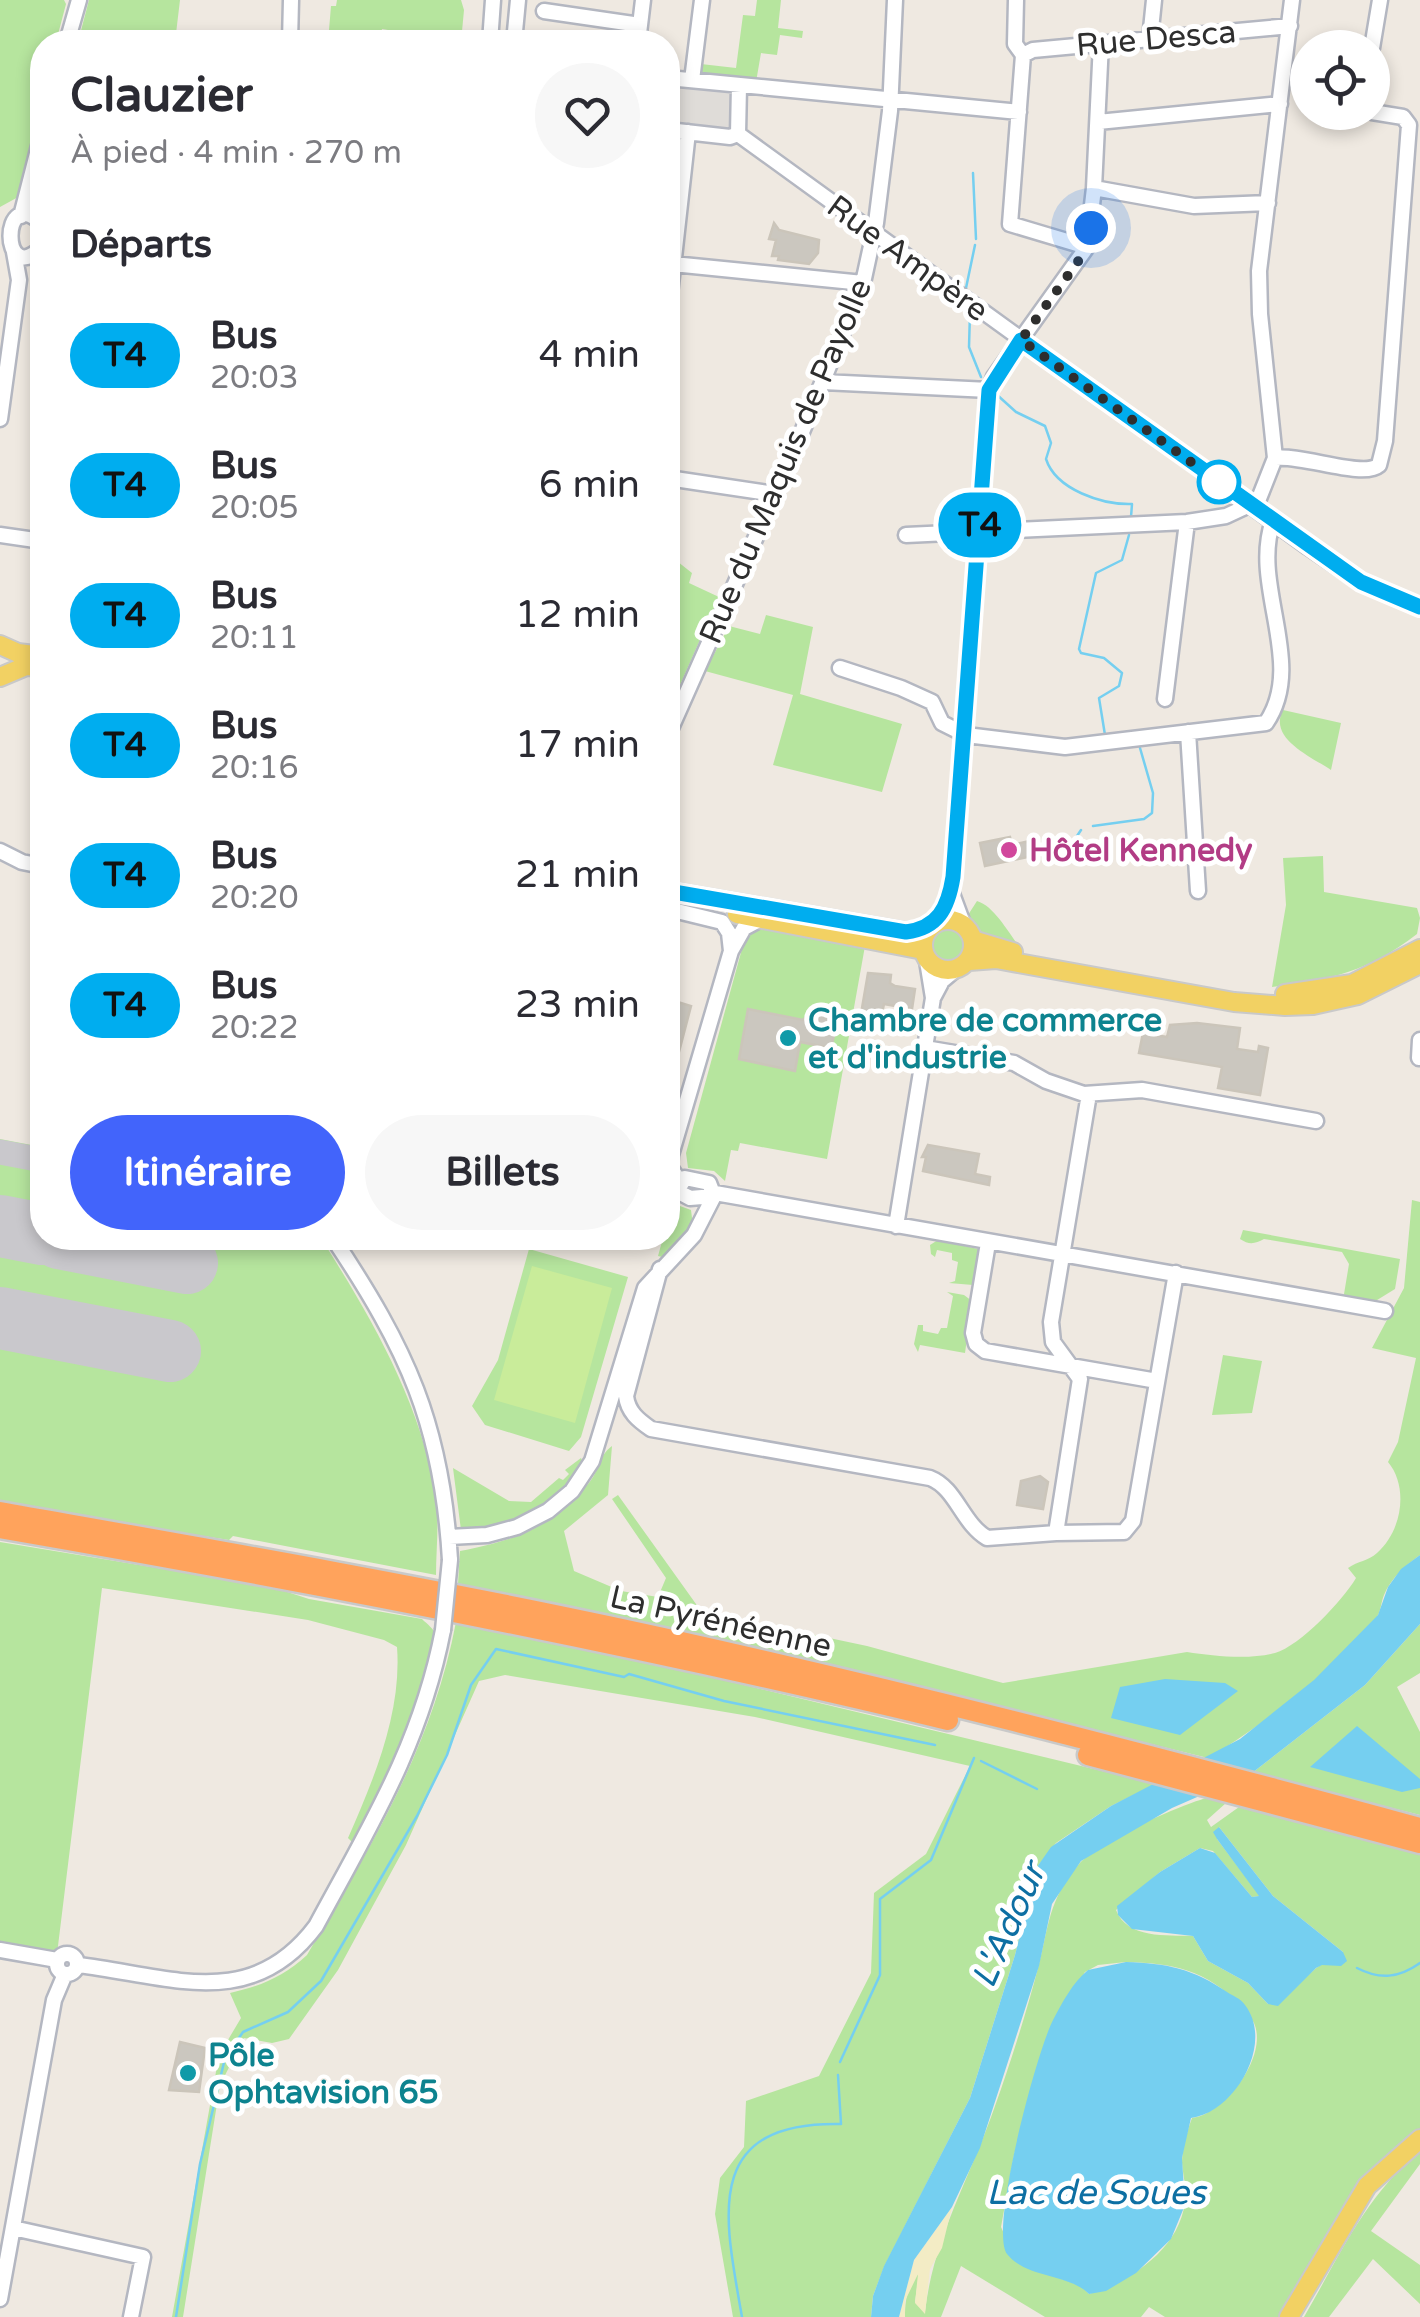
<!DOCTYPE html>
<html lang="fr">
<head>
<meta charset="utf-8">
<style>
	body { margin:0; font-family:"Varela Round",sans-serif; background:#f7f7f7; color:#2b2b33; height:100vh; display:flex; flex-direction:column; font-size:38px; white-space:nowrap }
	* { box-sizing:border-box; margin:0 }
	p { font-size:32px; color:#7c7c81 }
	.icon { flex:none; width:55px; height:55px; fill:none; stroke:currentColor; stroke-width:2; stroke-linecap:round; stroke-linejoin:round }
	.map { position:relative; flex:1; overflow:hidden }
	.side { position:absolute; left:30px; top:30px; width:650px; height:1220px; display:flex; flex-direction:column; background:#fff; border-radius:40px; box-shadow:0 5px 15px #0003 }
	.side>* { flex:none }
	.badge { padding:0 20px; border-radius:32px; font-size:35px; line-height:65px }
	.tools { position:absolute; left:1290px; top:30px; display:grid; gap:20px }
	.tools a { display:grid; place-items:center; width:100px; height:100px; border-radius:50%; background:#fff; box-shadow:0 5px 15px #0003; font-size:50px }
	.you { position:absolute; width:50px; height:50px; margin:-25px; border:8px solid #fff; border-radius:50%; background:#1a73e8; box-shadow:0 0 0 15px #1a73e833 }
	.map>.badge { position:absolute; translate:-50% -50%; box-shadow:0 0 0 5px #fff }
	h2 { padding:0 40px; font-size:38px; line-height:90px }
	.round { display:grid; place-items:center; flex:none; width:105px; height:105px; border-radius:52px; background:#f7f7f7 }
	.summary { display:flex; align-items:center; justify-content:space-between; height:170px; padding:0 40px }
	h1 { font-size:48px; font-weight:700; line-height:75px }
	.button { display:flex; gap:20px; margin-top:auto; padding:20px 40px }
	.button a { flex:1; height:115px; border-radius:60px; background:#4264fb; color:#fff; font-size:40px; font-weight:700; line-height:115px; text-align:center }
	.button a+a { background:#f7f7f7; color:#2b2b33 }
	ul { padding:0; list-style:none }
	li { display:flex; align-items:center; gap:30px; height:130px; padding:0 40px }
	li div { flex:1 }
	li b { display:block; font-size:38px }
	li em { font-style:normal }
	li .badge { min-width:110px; font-weight:700; text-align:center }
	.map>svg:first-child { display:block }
	.green { fill:#b6e59e; fill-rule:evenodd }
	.sand { fill:#f3ecc5 }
	.pitch { fill:#c9ec9a }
	.plaza { fill:#dfdcd8 }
	.water { fill:#75cff0 }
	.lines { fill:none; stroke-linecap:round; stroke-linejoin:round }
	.stream { stroke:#75cff0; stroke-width:2.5 }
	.taxiway { stroke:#c9c8cc; stroke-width:25 }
	.runway { stroke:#c9c8cc; stroke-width:62 }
	.building { fill:#cbc7bf; stroke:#cbc5ba; stroke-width:2.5 }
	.minor-casing { stroke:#b4b7c1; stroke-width:19 }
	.major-casing { stroke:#c9c9c9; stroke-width:22 }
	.highway-casing { stroke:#c9c9c9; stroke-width:25 }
	.minor { stroke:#fff; stroke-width:14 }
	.major { stroke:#f2d163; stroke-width:18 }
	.highway { stroke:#ffa35c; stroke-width:20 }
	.minor-bridge-casing { stroke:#b4b7c1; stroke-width:19; stroke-linecap:butt }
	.minor-bridge { stroke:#fff; stroke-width:14 }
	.line-casing { stroke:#fff; stroke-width:22 }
	.line { stroke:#00adef; stroke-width:15 }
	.walk { stroke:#2e2e2e; stroke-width:10; stroke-dasharray:0 18 }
	.stop-dot { fill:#fff; stroke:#00adef; stroke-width:5 }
	.hotel-dot { fill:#d1479c; stroke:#fff; stroke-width:4 }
	.culture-dot { fill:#0f9aa8; stroke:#fff; stroke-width:4 }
	.labels { text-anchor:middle; stroke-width:10; stroke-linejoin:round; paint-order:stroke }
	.street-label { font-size:32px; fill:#2e2e2e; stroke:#fff }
	.hotel-label { font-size:32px; font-weight:bold; fill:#b23c85; stroke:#fff; text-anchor:start }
	.culture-label { font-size:32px; font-weight:bold; fill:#0d838f; stroke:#fff; text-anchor:start }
	.water-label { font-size:35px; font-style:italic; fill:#0d6fa3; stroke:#fff }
</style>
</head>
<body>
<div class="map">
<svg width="1420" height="2317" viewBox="0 0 1420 2317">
	<rect width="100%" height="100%" fill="#efe9e1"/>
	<path class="green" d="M0,0H64L66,4L56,42H42V90L20,196L0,207Z
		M89,0H180L175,42H78Z
		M337,0H461L464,10L461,42L382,29L380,42H328L331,6H336Z
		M757,0H781L778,28L803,31L802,38L780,35L777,55L761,53L756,82L700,74L701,64L736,68L743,15L755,16Z
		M668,554L692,573L689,583L719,597L668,712Z
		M766,615L813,627L800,694L902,724L882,792L773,765L793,695L705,671L729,626L760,634Z
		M1283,710L1341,723L1331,770C1310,756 1268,738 1283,710Z
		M1323,856L1324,892L1417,908L1420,918L1417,934C1368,972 1332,979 1272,987L1286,905L1283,858Z
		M977,901C994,906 1008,932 1019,946L980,933L968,915Z
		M930 946a19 19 0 1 1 38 0a19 19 0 1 1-38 0Z
		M762,927L865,946L827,1159L740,1143L738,1151L731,1150L725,1181L714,1171L688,1168L686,1153L745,938L751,929Z
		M0,1139L42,1147V1238H321C370,1316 418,1397 435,1490C440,1517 436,1548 436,1575L233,1536L229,1540L0,1505Z
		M1412,1200L1420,1202V1555C1405,1566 1391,1578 1384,1595C1381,1602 1381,1611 1377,1617C1350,1660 1253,1732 1208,1758L883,1678L458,1584L460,1551C515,1540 550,1529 588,1484C599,1472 598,1456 612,1446L608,1495L564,1531L574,1571L621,1591L658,1597L666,1578L612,1499L618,1495L701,1611L867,1646L1003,1683L1187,1652C1213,1656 1249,1660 1275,1653C1300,1646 1343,1600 1356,1578L1348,1568C1358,1561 1368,1561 1377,1553C1402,1531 1409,1487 1388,1462L1398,1442L1416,1358L1372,1348L1404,1288Z
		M680,1206L691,1210L693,1226L662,1257L658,1256L663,1238H668L672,1210Z
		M1243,1230L1400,1259L1395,1289L1369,1305L1343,1300L1349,1264L1342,1252L1264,1239C1255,1244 1249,1245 1240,1239Z
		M938,1240L978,1249L981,1253L973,1285L949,1283L955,1281L958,1262L952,1260V1253L937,1250L935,1257L931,1254L930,1245Z
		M529,1249L628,1277L581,1437L569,1451L485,1425L472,1406L498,1360Z
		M947,1292L964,1295L972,1301L965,1353L920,1345L918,1352L914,1344L918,1325H923V1331L938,1334L941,1328H947L953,1296Z
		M1223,1355L1262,1361L1252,1413L1212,1415Z
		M581,1458L583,1463C557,1509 512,1528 461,1530L453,1468L509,1501L531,1502L559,1478L563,1480L569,1474L565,1470Z
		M0,1542L272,1587L309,1599L422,1619C427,1624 435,1629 436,1637C440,1680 373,1800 352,1842L348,1838C374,1779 402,1712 397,1647L384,1640L308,1620L102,1588L57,1954L0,1945Z
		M456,1622L723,1680L1156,1784L1111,1806L1056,1843L1037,1867L1015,1955L970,2098L884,2267L873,2296L871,2317H733L715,2214L720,2178L744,2147L746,2101L819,2076L871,1973L874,1893L926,1854L970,1766L755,1717L505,1675L479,1681L406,1845L338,1970L289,2039L272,2043L244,2038L220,2085L183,2317H172L219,2055L241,2018L230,1993C261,1986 283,1977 307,1955C371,1846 432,1748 456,1622Z
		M1420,1624V1673L1397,1687L1420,1732V1815L1252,1773L1365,1685Z
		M1206,1798L1226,1803L1207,1820L1211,1827L1239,1807L1420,1854V2131L1339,2217L1279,2317H1165L1149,2307L1141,2317H1045L961,2266L941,2317H905C905,2301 907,2285 919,2273L915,2302L925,2312C933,2239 971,2176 995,2106C1011,2061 1026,2014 1038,1968C1049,1926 1048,1900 1079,1864C1101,1840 1173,1808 1206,1798ZM1219,1827L1273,1896L1343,1952C1333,1960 1324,1962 1315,1969C1294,1987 1296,1992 1268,2004L1248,1983L1208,1961L1193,1936C1167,1935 1127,1939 1116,1910L1160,1872L1200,1848L1213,1851L1252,1897L1260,1896L1217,1839ZM1126,1962C1171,1963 1208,1970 1239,2005C1243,2011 1251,2017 1254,2023C1269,2057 1223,2115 1192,2118C1187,2131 1182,2150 1182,2163C1183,2176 1187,2189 1185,2202C1179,2250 1130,2281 1089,2294L1081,2286L1017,2262L1001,2227L1014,2155L1049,2031L1085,1972L1098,1965Z
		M1420,2152V2164L1371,2231L1420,2265V2304L1373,2259L1329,2317H1304C1338,2259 1366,2194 1420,2152Z"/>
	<path class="sand" d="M952,2207L942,2248L930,2269L925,2314L915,2303L918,2274L905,2301V2317H899L914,2260Z"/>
	<path class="pitch" d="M532,1266L612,1288L575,1423L494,1400Z"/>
	<path class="plaza" d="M678,83L732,89V131L670,128L673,121L668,120V89L674,90Z"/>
	<path class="water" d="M1420,1555V1624L1365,1685L1252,1773L1172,1808L1081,1861L1052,1904L1039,1966L980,2148L952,2207L914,2260L899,2317H871L873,2296L884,2266L970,2098L1015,1955L1037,1867L1051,1847L1111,1806L1240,1739L1314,1680L1378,1615L1388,1587L1401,1569Z
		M1165,1679L1225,1683L1238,1691L1180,1735L1111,1718L1120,1687Z
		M1357,1726L1420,1779V1788L1402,1792L1310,1767Z
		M1219,1827L1273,1896L1343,1952L1347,1961L1341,1966L1322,1965L1316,1968L1278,2006L1268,2004L1248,1983L1208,1961L1193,1936L1132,1929L1118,1915L1117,1906L1160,1872L1200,1848L1215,1853L1252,1897L1259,1896L1217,1839L1213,1832Z
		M1126,1962C1166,1963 1194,1969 1227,1992C1233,1996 1240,1998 1245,2005C1275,2044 1234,2113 1191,2118L1182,2158L1185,2205L1171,2239L1136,2273L1106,2291L1089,2294C1068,2273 1027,2279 1007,2254C989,2229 1037,2051 1053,2020C1062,2003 1073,1982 1088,1970Z"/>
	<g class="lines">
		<path class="stream" d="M973,173L976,239
			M966,288L975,245
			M970,313L969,347L981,377
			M995,393L1016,412L1045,426L1051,443L1046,459C1056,490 1103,505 1132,504L1131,517
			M1129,535L1122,560L1096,573L1079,649L1081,653L1104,658L1122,673L1119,686L1099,698L1105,735L1134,732
			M1093,826L1144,819L1152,813L1153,793L1140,748
			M1067,860V851L1081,830
			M981,1761L1037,1789
			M1357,1968C1380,1980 1399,1978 1420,1963
			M840,2062L880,1975V1899L931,1860L974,1758
			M176,2317L200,2164L225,2058L243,2032L288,2012L321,1981L417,1816L447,1755L471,1685L496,1649L624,1677L629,1674L724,1701L935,1745
			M742,2317C725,2219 700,2121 841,2124L838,2075"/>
		<path class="taxiway" d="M0,1152L42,1160
			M179,1254L183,1238"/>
		<path class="runway" d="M0,1226L42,1234
			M59,1238L187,1263
			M0,1318L170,1351"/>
	</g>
	<path class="building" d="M774,223L779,230L819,240L818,253L809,264L778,260L779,256H772L776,240L769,239Z
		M1010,837L1012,845L1034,840L1037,855L985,866L980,843Z
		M868,973L891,975L890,983L895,986L915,989L912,1009L884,1004L881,1018L861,1014Z
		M668,999L691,1006L669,1090H668Z
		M748,1009L803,1020L813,1010L839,1014L831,1048L800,1042L795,1071L739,1059Z
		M1197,1023L1240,1028L1237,1049L1258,1052L1259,1046L1268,1048L1260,1095L1218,1088L1222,1067L1139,1053L1143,1033L1167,1037L1170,1025Z
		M928,1145L979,1154L975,1174L990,1177L989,1185L923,1171L926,1157H922Z
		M1040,1476L1048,1482L1043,1509L1017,1505L1021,1481Z
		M180,2042L205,2048L199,2092L169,2090Z"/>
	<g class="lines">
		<g class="minor-casing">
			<path id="minor" d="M1016,0L1015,44L1023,55L1010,224L1087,247
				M544,11L640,25
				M1150,39L1154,0
				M67,42L79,0
				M290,42L291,0
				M490,42L493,0
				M514,42L518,0
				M638,42L643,0
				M1372,48L1380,0
				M1023,55L1033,50L1290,26
				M668,78L1019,112
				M692,80L702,0
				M1098,122L1280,104
				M668,130L730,137L738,134
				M738,134L1308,547L1361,583L1420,607
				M738,134L739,86
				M1094,188L1194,206L1268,203
				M21,216L42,134
				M42,224C0,182 0,290 42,247
				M673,264L863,283
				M668,312L688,132
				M823,382L989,390
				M0,419L19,280L14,252
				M1275,458C1302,454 1363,479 1379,465L1385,441L1409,125L1403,117L1372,112
				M668,478L775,494
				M0,535L42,541
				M906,535L1187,522L1226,516L1258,501L1275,458L1260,314L1259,271L1292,0
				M840,668L901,688L932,702L942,723L966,735L1065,747L1266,723C1307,663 1250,586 1273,521
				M1165,699L1187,522
				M1188,732L1198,891
				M668,735L795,449L863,283L876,223L890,111L895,0
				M0,851L22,862L42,866
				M951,891L964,926
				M668,903L677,911L722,922L729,933L731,951
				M934,924L951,891L954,867L989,390L994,377L1087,247L1094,188L1101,43
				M927,961L933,998
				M925,1048L1014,1063L1046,1081L1084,1094L1142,1090L1316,1121
				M1419,1058L1420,1040
				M685,1178L709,1183L714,1196L690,1198L677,1191Z
				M680,1182L670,1167L671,1155L731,951L744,928L761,919
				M715,1193L1385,1311
				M896,1226L933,998L942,981L955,970
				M333,1238C407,1349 442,1424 450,1560
				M988,1243L973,1333L976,1344L985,1351L1157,1381
				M660,1269L626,1396C628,1412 638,1420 651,1429L930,1478C956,1488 962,1523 987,1538L1056,1533L1080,1379L1053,1342L1051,1322L1089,1094
				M1056,1533L1124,1532L1133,1521L1176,1273
				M449,1537L487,1535L517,1527L548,1511L572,1491L592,1461L645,1288L694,1235L714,1196
				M0,1950L57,1960
				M57 1964a10 10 0 1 1 20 0a10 10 0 1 1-20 0Z
				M78,1965C170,1976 251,2013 316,1926C370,1826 421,1744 443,1630
				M13,2228L143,2257L131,2317
				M0,2299L54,2000L65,1974"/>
		</g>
		<g class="major-casing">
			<path id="major" d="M0,645L18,653L42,656
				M0,677L26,666L42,667
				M668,891L906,932L928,929
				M737,914L923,950
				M923 945a25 25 0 1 1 50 0a25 25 0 1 1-50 0Z
				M973,940L1013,952
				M969,961L996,959L1234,1002L1285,1006L1313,1005L1358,995L1420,964
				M1285,994L1352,984L1420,949
				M1289,2317L1367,2186L1420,2139"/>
		</g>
		<g class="highway-casing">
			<path id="highway" d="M0,1512C203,1548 406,1583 608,1626C880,1684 1151,1755 1420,1828
				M0,1528C318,1583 634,1644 948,1720
				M1088,1755L1420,1843"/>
		</g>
		<use href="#minor" class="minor"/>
		<use href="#major" class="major"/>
		<use href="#highway" class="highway"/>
		<g class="minor-bridge-casing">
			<path id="minor-bridge" d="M443,1630L450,1560"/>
		</g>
		<use href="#minor-bridge" class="minor-bridge"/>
	</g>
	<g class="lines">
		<g class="line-casing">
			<path id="line" d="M668,891L906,932C938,928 948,908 953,877L989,390L1021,340L1361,582L1420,607"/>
		</g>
		<use href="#line" class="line"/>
		<path class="walk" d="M1091,228L1082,256L1021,340L1219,482"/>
	</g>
	<circle class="stop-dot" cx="1219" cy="482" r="20"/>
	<circle class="hotel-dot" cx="1009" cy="850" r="10"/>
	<g class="culture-dot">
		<circle cx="788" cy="1038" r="10"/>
		<circle cx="188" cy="2073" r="10"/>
	</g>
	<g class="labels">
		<g class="street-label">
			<text transform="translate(1156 38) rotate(-5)" y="11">Rue Desca</text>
			<text transform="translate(908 258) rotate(36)" y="11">Rue Ampère</text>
			<text transform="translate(785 461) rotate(-67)" y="11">Rue du Maquis de Payolle</text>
			<text transform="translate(721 1621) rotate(13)" y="11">La Pyrénéenne</text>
		</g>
		<g class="hotel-label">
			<text x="1029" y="861">Hôtel Kennedy</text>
		</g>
		<g class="culture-label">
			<text x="808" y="1031">Chambre de commerce<tspan x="808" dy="37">et d'industrie</tspan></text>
			<text x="208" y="2066">Pôle<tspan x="208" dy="37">Ophtavision 65</tspan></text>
		</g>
		<g class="water-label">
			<text transform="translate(1008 1925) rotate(-66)" y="12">L'Adour</text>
			<text x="1096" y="2204">Lac de Soues</text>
		</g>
	</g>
</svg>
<div class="tools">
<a><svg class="icon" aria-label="locate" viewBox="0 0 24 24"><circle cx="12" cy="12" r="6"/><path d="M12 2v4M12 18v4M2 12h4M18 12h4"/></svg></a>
</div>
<div class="you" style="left:1091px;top:228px"></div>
<b class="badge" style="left:980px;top:525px;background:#00adef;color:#111">T4</b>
<section class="side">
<div class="summary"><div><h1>Clauzier</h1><p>À pied · 4 min · 270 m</p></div><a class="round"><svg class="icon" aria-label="heart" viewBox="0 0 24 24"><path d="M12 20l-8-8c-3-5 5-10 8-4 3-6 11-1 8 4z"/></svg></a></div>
<h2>Départs</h2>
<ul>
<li><span class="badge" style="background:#00adef;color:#111">T4</span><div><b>Bus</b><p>20:03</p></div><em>4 min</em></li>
<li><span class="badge" style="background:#00adef;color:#111">T4</span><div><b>Bus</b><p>20:05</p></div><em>6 min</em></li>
<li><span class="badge" style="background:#00adef;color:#111">T4</span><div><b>Bus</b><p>20:11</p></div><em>12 min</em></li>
<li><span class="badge" style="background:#00adef;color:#111">T4</span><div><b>Bus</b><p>20:16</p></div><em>17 min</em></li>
<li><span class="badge" style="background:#00adef;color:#111">T4</span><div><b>Bus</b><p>20:20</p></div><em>21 min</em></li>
<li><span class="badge" style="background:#00adef;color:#111">T4</span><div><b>Bus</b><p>20:22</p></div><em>23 min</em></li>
</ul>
<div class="button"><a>Itinéraire</a><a>Billets</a></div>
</section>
</div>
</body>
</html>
